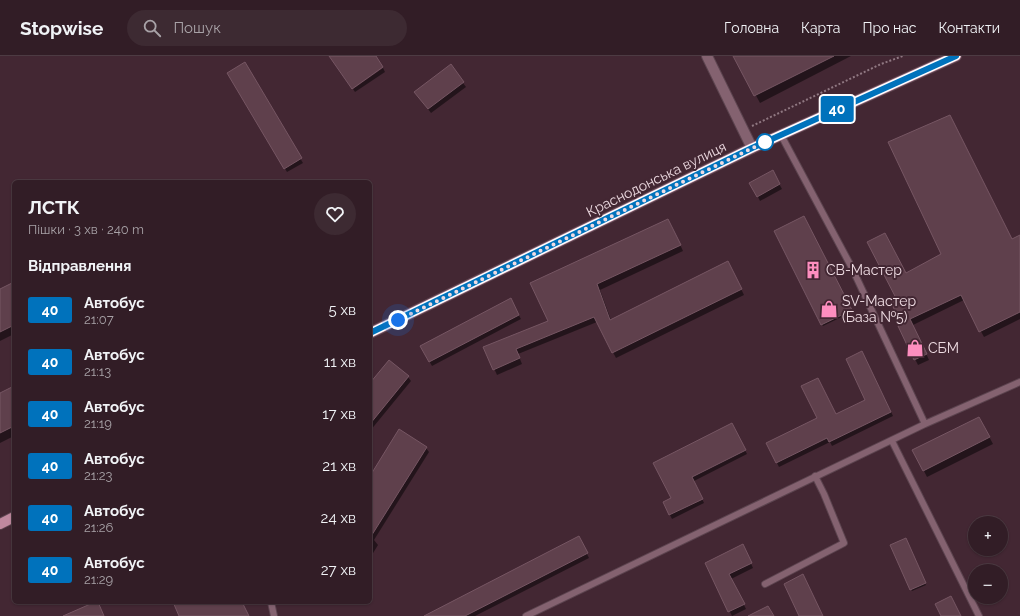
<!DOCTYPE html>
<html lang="uk">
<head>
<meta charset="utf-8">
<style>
	body { margin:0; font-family:Raleway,sans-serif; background:#3d2a32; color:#f1f3f6; height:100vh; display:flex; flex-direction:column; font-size:15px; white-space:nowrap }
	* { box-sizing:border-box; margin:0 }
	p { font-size:13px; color:#a8a2a7 }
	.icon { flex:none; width:22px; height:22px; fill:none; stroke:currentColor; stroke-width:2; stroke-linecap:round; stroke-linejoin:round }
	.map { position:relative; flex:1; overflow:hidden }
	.drawer { position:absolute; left:12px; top:124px; width:360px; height:424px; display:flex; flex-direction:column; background:#321d26; border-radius:6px; box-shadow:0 1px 3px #0004,0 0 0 1px #4d3b43 }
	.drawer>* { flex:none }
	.badge { padding:0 8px; border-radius:3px; font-size:14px; line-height:26px }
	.buttons { position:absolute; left:968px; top:460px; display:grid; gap:8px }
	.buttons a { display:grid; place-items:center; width:40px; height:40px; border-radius:50%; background:#321d26; box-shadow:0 1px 3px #0004,0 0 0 1px #4d3b43; font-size:20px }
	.you { position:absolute; width:20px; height:20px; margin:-10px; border:3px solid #fff; border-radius:50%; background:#1a73e8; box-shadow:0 0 0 6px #1a73e833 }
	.map>.badge { position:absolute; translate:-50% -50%; box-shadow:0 0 0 2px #fff }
	h2 { padding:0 16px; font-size:15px; line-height:36px }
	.round { display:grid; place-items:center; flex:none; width:42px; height:42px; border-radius:21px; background:#3d2a32 }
	.headline { display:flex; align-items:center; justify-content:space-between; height:68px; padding:0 16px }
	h1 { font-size:19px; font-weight:700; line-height:30px }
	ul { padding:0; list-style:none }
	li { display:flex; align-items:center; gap:12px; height:52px; padding:0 16px }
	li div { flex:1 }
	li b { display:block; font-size:15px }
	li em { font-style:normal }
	li .badge { min-width:44px; font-weight:700; text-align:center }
	header { display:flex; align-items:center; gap:24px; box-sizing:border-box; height:56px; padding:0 20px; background:#321d26; border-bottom:1px solid #4d3b43 }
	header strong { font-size:19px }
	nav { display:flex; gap:22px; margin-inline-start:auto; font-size:14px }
	.search { width:280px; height:36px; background:#3d2a32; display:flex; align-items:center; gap:10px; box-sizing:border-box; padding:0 14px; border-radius:22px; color:#a8a2a7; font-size:15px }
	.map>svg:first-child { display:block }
	.shadow { fill:#0007 }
	.building { fill:#5f404c; stroke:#765663 }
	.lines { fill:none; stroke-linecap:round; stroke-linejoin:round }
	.service-casing { stroke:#5c444f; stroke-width:8 }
	.minor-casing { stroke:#5c444f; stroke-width:12 }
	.primary-casing { stroke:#5c444f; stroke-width:12 }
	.path { stroke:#907882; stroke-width:2; stroke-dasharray:2 2; stroke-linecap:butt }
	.service { stroke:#846270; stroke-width:6 }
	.minor { stroke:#846270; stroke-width:10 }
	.primary { stroke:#bf889e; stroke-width:10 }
	.line-casing { stroke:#fff; stroke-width:9 }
	.line { stroke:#0072bc; stroke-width:6 }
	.walk { stroke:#eedbe2; stroke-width:4; stroke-dasharray:0 7.2 }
	.stop-dot { fill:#fff; stroke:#0072bc; stroke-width:2 }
	.labels { text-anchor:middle; stroke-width:4; stroke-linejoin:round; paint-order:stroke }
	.street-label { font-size:14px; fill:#eedbe2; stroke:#432733 }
	.poi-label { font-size:14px; fill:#eedbe2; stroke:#432733; text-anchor:start }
</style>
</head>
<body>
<header>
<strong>Stopwise</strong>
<div class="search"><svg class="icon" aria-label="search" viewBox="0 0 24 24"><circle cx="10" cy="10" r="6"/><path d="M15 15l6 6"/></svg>Пошук</div>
<nav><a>Головна</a><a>Карта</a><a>Про нас</a><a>Контакти</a></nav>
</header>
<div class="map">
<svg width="1020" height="560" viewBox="0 0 1020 560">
	<rect width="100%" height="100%" fill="#432733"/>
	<path class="shadow" d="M735,0H851L760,47Z
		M244,8L303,107L287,116L228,17Z
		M450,10L466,31L431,57L418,40Z
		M383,12L385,16L355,36L353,33Z
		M772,115L782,133L760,145L751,127Z
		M804,161L852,256L823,270L775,176Z
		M671,169L683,195L600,234L611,264L731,212L744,239L616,302L597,266L518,298L522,308L497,319L485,292L550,266L532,227Z
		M1020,181V263L984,281L964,244L913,269L929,304L918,309L899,271L903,269L898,244L905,218Z
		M14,227V278L0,285V234Z
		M510,244L521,263L432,310L421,291Z
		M864,301L893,360L832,390L830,386L779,411L777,407L835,359L867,344Z
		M408,321L411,325L370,375V328Z
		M14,330V380L0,387V337Z
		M983,369L993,388L927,421L924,415Z
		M734,372L747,398L694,425L704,447L672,463L664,447L673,443Z
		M426,392L429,396L374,484L378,489L370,502V422Z
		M579,482L589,502L475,560H436Z
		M905,484L926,529L912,535L892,490Z
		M745,494L753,512L731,523L746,553L732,560L706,507Z"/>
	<path class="building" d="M329,0H376L383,11L352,33Z
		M733,0H834L754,40Z
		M245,6L302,102L284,113L227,17Z
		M451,8L464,26L428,53L414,36Z
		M950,59L1012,183L1020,179V256L979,276L961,239L910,263L927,298L914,304L898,270L902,268L891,247L897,244L867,186L885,177L906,217L941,198L888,86Z
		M773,114L780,128L757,141L749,127Z
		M804,160L852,254L821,269L774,175Z
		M668,163L681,189L597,228L610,264L728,205L742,233L612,297L594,261L516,293L520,302L493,314L483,291L548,265L530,227Z
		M14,226V269L0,276V233Z
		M511,242L519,259L429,306L420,290Z
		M862,295L891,356L829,386L827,382L776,407L766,387L817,362L801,330L818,322L836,358L865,344L846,303Z
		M389,304L409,320L370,368V327Z
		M14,330V370L0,377V337Z
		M979,361L990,381L923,415L912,394Z
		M732,367L746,394L692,421L703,443L669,459L663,446L671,442L653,407Z
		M399,373L427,391L370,482V420Z
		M579,480L588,497L465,560H424Z
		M906,482L926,527L910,534L890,489Z
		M743,488L752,507L729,518L745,548L728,556L705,507Z
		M803,518L823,560H799L784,528Z
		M951,540L961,560H941L935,548Z
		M95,546H98L104,560H63Z
		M173,546H242L249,560H179Z
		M768,550L774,560H748Z"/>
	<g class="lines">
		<g class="service-casing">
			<path id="service" d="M925,368L1020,326
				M892,385L979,560
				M765,528L844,487L824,438L815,420
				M271,546L274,560
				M526,560L925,368L852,212L781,79"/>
		</g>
		<g class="minor-casing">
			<path id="minor" d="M707,0L752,92"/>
		</g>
		<g class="primary-casing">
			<path id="primary" d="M370,277L752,92L956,0
				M0,468L14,461"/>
		</g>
		<path class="path" d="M752,70L881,8L903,0"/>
		<use href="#service" class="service"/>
		<use href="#minor" class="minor"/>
		<use href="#primary" class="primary"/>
	</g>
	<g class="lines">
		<g class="line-casing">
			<path id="line" d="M370,277L752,92L956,0"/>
		</g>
		<use href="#line" class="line"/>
		<path class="walk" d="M398,264L767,85L765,86"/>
	</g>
	<defs>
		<g id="building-bare" transform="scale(1.38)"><path d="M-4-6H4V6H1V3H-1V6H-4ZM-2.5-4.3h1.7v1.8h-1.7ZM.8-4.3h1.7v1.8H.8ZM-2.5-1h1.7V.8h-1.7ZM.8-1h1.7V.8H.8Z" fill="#fd8ebf" stroke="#432733" stroke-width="2.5" paint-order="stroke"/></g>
		<g id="shop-bare" transform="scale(1.38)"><path d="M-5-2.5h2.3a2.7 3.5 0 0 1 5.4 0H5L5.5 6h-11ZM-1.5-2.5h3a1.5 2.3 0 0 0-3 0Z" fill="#fd8ebf" stroke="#432733" stroke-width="2.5" paint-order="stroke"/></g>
	</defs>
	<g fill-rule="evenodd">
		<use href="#building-bare" x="813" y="214"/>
		<use href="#shop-bare" x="829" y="253"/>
		<use href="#shop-bare" x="915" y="292"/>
	</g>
	<circle class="stop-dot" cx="765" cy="86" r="8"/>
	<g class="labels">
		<g class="street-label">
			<text transform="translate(656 123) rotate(-26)" y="5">Краснодонська вулиця</text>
		</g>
		<g class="poi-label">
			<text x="826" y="219">СВ-Мастер</text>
			<text x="842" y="250">SV-Мастер<tspan x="842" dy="16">(База №5)</tspan></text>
			<text x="928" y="297">СБМ</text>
		</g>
	</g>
</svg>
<div class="buttons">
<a>+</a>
<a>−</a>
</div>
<div class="you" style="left:398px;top:264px"></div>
<b class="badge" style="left:837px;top:53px;background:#0072bc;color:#fff">40</b>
<section class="drawer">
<div class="headline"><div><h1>ЛСТК</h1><p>Пішки · 3 хв · 240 m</p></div><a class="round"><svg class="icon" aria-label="heart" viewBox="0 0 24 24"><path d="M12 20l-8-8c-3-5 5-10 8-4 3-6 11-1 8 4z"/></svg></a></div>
<h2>Відправлення</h2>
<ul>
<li><span class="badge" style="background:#0072bc;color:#fff">40</span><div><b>Автобус</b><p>21:07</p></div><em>5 хв</em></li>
<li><span class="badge" style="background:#0072bc;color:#fff">40</span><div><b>Автобус</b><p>21:13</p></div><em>11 хв</em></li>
<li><span class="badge" style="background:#0072bc;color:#fff">40</span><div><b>Автобус</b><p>21:19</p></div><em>17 хв</em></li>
<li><span class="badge" style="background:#0072bc;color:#fff">40</span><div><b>Автобус</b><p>21:23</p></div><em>21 хв</em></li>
<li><span class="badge" style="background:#0072bc;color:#fff">40</span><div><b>Автобус</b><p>21:26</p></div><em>24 хв</em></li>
<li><span class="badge" style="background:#0072bc;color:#fff">40</span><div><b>Автобус</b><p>21:29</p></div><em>27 хв</em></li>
</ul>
</section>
</div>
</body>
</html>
